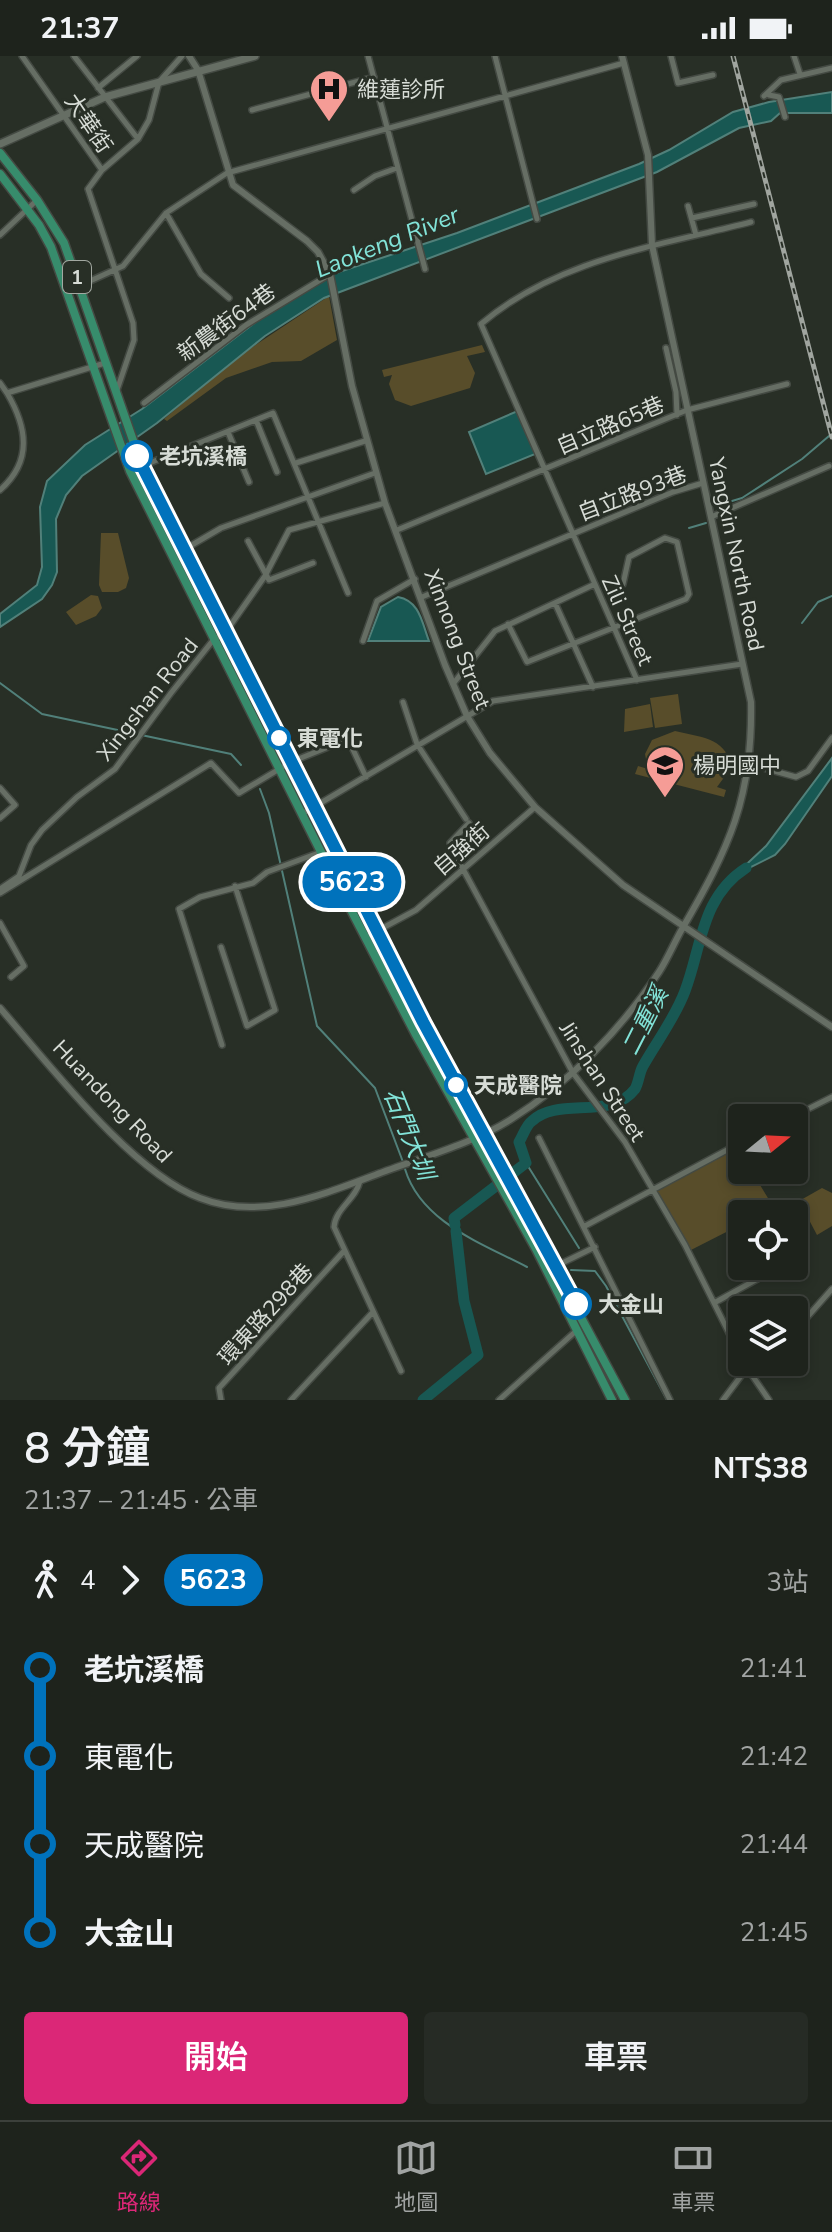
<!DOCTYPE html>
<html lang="zh-TW">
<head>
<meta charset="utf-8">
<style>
	body { margin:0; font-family:"Nunito Sans","Noto Sans TC",sans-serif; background:#262b25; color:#f1f3f6; height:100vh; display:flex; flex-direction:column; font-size:30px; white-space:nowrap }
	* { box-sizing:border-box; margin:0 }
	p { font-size:26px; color:#a1a4a3 }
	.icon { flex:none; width:44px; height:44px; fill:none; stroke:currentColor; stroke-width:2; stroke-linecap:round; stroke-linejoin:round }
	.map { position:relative; height:1344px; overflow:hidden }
	.drawer { display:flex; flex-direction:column; background:#1e231c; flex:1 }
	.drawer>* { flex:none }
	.badge { padding:0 16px; border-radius:26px; font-size:28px; line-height:52px }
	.needle { width:52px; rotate:72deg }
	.tools { position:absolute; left:728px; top:1048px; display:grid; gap:16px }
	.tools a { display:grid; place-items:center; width:80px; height:80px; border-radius:8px; background:#1e231c; box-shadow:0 4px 12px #0003,0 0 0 2px #3c403b; font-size:40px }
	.map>.badge { position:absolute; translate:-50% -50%; box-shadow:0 0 0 4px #fff }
	.legs { display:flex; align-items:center; gap:12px; height:88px; padding:0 24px; font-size:26px }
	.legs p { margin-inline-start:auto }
	.summary { display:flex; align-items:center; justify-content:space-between; height:136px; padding:0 24px }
	h1 { font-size:44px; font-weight:600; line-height:60px }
	.action { display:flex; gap:16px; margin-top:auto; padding:16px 24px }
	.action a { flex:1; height:92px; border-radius:8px; background:#db2777; color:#fff; font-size:32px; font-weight:600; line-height:92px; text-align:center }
	.action a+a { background:#262b25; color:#f1f3f6 }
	ul { padding:0 24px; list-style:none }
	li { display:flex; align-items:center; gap:28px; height:88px; font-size:30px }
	li i { display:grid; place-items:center; width:12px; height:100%; margin:0 10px; background:currentColor }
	li i::after { content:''; width:20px; height:20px; margin:-10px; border:6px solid; border-radius:50%; background:#1e231c }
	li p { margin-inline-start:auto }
	li:first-child i { background:linear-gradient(#0000 50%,currentColor 0) }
	li:last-child i { background:linear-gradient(currentColor 50%,#0000 0) }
	.status { display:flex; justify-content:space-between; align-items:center; height:56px; padding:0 40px; background:#1e231c; direction:ltr }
	.status svg { height:22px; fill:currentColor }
	.tab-bar { display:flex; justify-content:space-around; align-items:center; height:112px; border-top:2px solid #3c403b; background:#1e231c; font-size:22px; color:#a1a4a3 }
	.tab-bar a { display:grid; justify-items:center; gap:4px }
	.tab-bar .active { color:#db2777 }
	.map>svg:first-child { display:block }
	.green { fill:#584d2a }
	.water { fill:#185853; stroke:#51807a; stroke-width:2 }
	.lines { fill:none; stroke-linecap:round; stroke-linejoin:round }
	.stream { stroke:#51807a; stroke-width:2 }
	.river { stroke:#185853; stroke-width:11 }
	.minor-casing { stroke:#444a43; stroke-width:8 }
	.tertiary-casing { stroke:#444a43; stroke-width:9 }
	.secondary-casing { stroke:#444a43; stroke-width:10 }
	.primary-casing { stroke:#444a43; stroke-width:11 }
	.minor { stroke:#666e64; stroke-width:5 }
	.tertiary { stroke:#666e64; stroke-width:6 }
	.secondary { stroke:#666e64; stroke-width:7 }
	.primary { stroke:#378c6c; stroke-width:8 }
	.rail-casing { stroke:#a0a59f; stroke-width:5 }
	.rail { stroke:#282f26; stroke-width:2; stroke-dasharray:6; stroke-linecap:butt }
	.line-1-casing { stroke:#fff; stroke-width:18 }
	.line-1 { stroke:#0072bc; stroke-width:12 }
	.stop-1-dot { fill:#fff; stroke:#0072bc; stroke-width:4 }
	.labels { text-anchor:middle; stroke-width:6; stroke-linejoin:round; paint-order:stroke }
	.shield { fill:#282f26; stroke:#a2a8a1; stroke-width:2 }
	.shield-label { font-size:20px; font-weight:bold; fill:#d7dcd6 }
	.poi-label { font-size:22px; fill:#d7dcd6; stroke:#282f26; text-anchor:start }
	.street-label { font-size:22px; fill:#d7dcd6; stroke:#282f26 }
	.stop-label { font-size:22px; font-weight:bold; fill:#d7dcd6; stroke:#282f26; text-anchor:start }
	.water-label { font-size:24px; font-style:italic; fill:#82e3d8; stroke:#282f26 }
</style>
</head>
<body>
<div class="status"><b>21:37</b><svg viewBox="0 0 49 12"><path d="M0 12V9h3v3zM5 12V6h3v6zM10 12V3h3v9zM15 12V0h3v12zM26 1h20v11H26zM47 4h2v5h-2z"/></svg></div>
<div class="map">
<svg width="832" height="1344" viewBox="0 0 832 1344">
	<rect width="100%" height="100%" fill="#282f26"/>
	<path class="green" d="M329,240L337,284L301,305L272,306L226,322L167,365L164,363L236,302Z
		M482,289L485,296L467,300L475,317L470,332L411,350L395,344L389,328L392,319L384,321L382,314Z
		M101,477H118L129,522L126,532L118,536H102L99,529Z
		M91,539L98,540L102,552L96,560L76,569L66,556Z
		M678,638L682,668L655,672L650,642Z
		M650,648L653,671L624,676L625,653Z
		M675,675C700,681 728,682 731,712L717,731L726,734L724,741L635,718L638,710L648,713L645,698L652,684Z
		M737,1089L742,1098V1114H751L774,1152L761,1158H742V1168L689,1195L652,1135Z
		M822,1132L832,1137V1170L817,1179L799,1145Z"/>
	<path class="water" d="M832,36V57H780L771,65L739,72L657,116L324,242L265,280L157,367L82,420L66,439L56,463L57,516L52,529L42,543L0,571V558L37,529L42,511L40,451L47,425L85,389L142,353L261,262L336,217L457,177L639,108L669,94L733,56L769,46Z
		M520,354L540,396L486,418L469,376Z
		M398,541C420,545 422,567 429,585H368L381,551Z
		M832,702V720L785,788L775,799L735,819L766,790Z"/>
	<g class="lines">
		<path class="stream" d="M732,445L742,442L802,403L829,380
			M689,472L706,467
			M802,567L818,546L832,540
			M0,627L42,658L231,698L241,709
			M260,733L269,757L317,970L375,1032L403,1106
			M526,1107L579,1192
			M405,1113C421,1166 481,1187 527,1211
			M571,1214L595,1215L606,1230L667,1344"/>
		<path class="river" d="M455,1169L454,1162L526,1107L519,1086C523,1080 526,1069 532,1065C558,1040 611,1065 635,1033C639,1026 639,1017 643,1010C657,985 675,962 685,935C702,890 701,841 746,812
			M423,1344L478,1299L464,1245L456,1175"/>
		<g class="minor-casing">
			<path id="minor" d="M22,0L102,114
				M74,0L138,83
				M368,0L425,213
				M495,0L537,163
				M671,0L678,27L713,19
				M794,0L800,18
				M98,32L137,0
				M769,39L779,41L785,61
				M764,40L781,24L832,12
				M252,54L374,21
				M354,134L375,120L397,112
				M688,150L696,179
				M166,157L201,218L229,242
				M692,162L754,148
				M0,179L37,144
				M68,235L123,210L166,157L227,117L624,7
				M666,292L676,336L677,359
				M0,327L7,337
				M117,334L134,284L133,267L88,133L102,114L138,83L149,64L159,26L182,0
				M144,347L246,269L330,218
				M256,364L277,416
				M228,376L249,426
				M296,407L365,385
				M130,415L273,357L348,537
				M0,434C33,405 27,371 7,337L105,307
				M711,461L829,410
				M397,474L687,354L787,328
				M248,485L269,524L313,507
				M185,493L221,472L375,417
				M422,541L673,436L703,427
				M555,547L593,631
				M508,568L527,606L686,543L689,538L677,486L665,482L629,501L623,528
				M363,585L377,545L415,523
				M637,624L481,268C557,203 658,190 751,166
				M453,628L495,575L595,528
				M403,646L417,688L466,763
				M749,708L796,721L808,715L832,682
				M0,732L15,749L0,762
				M302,758L493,645L742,608
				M469,767L450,787L463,813L573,1017L625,1086L685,1189L742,1303
				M0,833L19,820L31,789L42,774L77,741L115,713L171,637L214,583L225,577L265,520L289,474L385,447
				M0,837L211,707L239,737L291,706L348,683L366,721
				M0,867L24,910L11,921
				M366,881L416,854L535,751
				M221,891L247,970L275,954L235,830
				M222,989L179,853L200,841L253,827L267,816L321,796
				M790,1062L832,1041
				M539,1082L670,1344
				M360,1125C356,1143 335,1153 334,1171L401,1315
				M585,1170L742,1086
				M556,1210L595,1191
				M714,1247L770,1216
				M794,1276L832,1233
				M743,1306L769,1344
				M221,1344L219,1332L344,1195
				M291,1344L373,1256
				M499,1344L576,1275
				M723,1344L747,1312L763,1306"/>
		</g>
		<g class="tertiary-casing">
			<path id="tertiary" d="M189,0L198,14L233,129L307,185L318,196L330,218L352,330L385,447L445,609L467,660L490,697L535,751L623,829L832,971
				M0,952C49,1008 132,1117 200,1142C259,1165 319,1140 375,1119C419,1102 470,1089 510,1064C569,1027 621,974 659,916C668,902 674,887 682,873C729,792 753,742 751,646L652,189L648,99L622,0"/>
		</g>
		<g class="secondary-casing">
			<path id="secondary" d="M0,88L105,41L255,0"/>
		</g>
		<g class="primary-casing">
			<path id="primary" d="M0,97L37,144L64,187L142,410L423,966L625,1344
				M0,118L39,169L51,191L130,415L321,796L415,977L536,1193L612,1344"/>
		</g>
		<use href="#minor" class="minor"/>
		<use href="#tertiary" class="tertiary"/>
		<use href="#secondary" class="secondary"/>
		<use href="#primary" class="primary"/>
		<g class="rail-casing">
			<path id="rail" d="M733,0L832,381"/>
		</g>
		<use href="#rail" class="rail"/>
	</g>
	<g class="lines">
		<g class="line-1-casing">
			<path id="line-1" d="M137,400L423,966L576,1248"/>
		</g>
		<use href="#line-1" class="line-1"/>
	</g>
	<defs>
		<g id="hospital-pin" transform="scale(2)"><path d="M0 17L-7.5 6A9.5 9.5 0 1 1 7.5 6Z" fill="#f59c96" stroke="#282f26"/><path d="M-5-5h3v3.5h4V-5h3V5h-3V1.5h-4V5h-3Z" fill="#111"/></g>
		<g id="school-pin" transform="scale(2)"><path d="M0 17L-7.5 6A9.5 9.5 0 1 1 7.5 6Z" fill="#f59c96" stroke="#282f26"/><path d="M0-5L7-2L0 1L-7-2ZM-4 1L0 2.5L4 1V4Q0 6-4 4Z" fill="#111"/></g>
	</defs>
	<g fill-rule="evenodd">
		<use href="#hospital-pin" x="329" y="33"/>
		<use href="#school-pin" x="665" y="709"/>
	</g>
	<g class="stop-1-dot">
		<circle cx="137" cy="400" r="14"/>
		<circle cx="279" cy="682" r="10"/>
		<circle cx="456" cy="1029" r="10"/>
		<circle cx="576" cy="1248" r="14"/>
	</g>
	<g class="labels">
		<rect class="shield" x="63" y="205" width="28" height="32" rx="6"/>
		<g class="shield-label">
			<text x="77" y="228">1</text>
		</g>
		<g class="poi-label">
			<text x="357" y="41">維蓮診所</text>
			<text x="693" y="717">楊明國中</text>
		</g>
		<g class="street-label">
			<text transform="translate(89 67) rotate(56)" y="8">大華街</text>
			<text transform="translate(226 266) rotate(-36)" y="8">新農街64巷</text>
			<text transform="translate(610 369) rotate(-23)" y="8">自立路65巷</text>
			<text transform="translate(632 437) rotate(-21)" y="8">自立路93巷</text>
			<text transform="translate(737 498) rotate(78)" y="8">Yangxin North Road</text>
			<text transform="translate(628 564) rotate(66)" y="8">Zili Street</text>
			<text transform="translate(458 583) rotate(69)" y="8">Xinnong Street</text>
			<text transform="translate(147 643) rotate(-52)" y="8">Xingshan Road</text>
			<text transform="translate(461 793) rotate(-41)" y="8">自強街</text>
			<text transform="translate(603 1025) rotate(57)" y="8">Jinshan Street</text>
			<text transform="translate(113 1045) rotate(46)" y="8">Huandong Road</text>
			<text transform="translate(265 1258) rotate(-48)" y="8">環東路298巷</text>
		</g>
		<g class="stop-label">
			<text x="159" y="408">老坑溪橋</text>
			<text x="297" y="690">東電化</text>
			<text x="474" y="1037">天成醫院</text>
			<text x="598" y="1256">大金山</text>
		</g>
		<g class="water-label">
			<text transform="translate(387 186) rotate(-22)" y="8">Laokeng River</text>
			<text transform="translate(645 965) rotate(-63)" y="8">二重溪</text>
			<text transform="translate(409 1078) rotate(68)" y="8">石門大圳</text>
		</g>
	</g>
</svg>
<div class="tools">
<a><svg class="needle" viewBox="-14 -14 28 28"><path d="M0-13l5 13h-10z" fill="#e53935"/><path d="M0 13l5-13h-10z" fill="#a1a4a3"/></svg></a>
<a><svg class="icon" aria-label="locate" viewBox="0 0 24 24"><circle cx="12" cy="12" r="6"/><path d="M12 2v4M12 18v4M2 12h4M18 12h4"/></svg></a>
<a><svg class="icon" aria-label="layers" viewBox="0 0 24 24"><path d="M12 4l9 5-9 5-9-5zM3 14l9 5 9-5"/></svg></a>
</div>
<b class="badge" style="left:352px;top:826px;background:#0072bc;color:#fff">5623</b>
</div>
<section class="drawer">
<div class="summary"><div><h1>8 分鐘</h1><p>21:37 – 21:45 · 公車</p></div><b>NT$38</b></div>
<div class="legs"><svg class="icon" aria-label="walk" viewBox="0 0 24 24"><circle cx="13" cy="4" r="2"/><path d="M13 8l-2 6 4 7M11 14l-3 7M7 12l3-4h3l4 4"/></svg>4<svg class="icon" aria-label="forward" viewBox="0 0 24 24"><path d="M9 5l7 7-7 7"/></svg><b class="badge" style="background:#0072bc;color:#fff">5623</b><p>3站</p></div>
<ul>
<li><i style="color:#0072bc"></i><b>老坑溪橋</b><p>21:41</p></li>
<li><i style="color:#0072bc"></i><span>東電化</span><p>21:42</p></li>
<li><i style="color:#0072bc"></i><span>天成醫院</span><p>21:44</p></li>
<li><i style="color:#0072bc"></i><b>大金山</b><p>21:45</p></li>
</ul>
<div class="action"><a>開始</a><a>車票</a></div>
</section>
<nav class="tab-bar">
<a class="active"><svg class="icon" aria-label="directions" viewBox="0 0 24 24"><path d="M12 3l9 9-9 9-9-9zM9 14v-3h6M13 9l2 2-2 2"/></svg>路線</a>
<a><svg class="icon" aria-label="map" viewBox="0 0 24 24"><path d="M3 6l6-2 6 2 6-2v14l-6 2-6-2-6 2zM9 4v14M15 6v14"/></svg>地圖</a>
<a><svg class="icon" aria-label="tickets" viewBox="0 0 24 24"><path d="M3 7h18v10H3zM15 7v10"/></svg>車票</a>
</nav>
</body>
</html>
